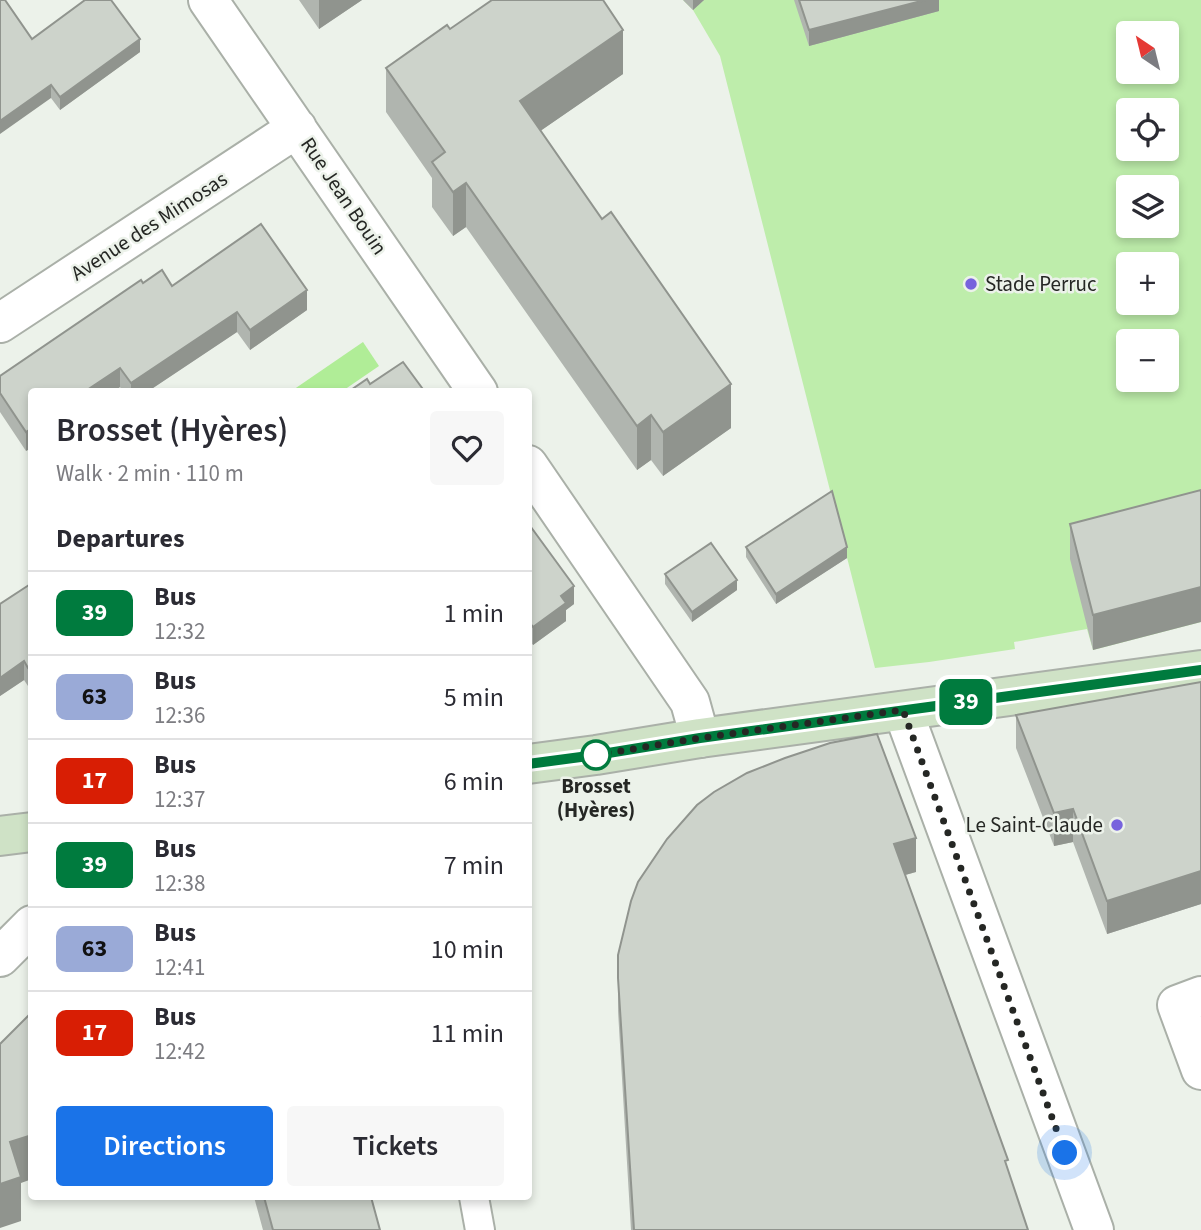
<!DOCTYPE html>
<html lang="en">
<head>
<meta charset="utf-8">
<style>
	body { margin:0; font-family:"Source Sans 3",sans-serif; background:#f7f7f7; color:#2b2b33; height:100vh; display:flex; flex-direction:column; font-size:26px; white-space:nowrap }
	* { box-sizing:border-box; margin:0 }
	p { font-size:23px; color:#7c7c81 }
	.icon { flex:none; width:38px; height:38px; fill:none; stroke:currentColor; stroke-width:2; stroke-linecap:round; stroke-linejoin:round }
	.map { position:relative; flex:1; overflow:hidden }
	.side { position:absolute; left:28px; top:388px; width:504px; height:812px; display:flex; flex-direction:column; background:#fff; border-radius:7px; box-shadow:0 4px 10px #0003 }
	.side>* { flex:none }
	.badge { padding:0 14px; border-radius:10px; font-size:24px; line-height:46px }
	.needle { width:46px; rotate:325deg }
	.fabs { position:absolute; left:1116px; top:21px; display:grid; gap:14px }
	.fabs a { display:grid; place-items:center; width:63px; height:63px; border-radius:7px; background:#fff; box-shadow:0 4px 10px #0003; font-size:35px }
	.you { position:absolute; width:35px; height:35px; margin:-18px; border:5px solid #fff; border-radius:50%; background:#1a73e8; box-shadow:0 0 0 10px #1a73e833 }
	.map>.badge { position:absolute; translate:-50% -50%; box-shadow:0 0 0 4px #fff }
	h2 { padding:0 28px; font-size:26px; line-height:63px }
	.round { display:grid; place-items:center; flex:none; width:74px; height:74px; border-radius:7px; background:#f7f7f7 }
	.summary { display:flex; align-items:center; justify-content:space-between; height:119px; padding:0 28px }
	h1 { font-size:33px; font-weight:600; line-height:52px }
	.action { display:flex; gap:14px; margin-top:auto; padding:14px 28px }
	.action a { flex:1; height:80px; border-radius:7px; background:#1a73e8; color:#fff; font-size:28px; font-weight:600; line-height:80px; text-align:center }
	.action a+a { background:#f7f7f7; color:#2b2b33 }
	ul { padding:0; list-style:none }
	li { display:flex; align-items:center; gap:21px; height:84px; padding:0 28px; border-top:2px solid #e1e1e2 }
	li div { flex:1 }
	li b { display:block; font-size:26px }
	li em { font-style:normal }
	li .badge { min-width:77px; font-weight:700; text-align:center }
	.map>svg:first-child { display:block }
	.green { fill:#beedab; fill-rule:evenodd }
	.water { fill:#b0ed97 }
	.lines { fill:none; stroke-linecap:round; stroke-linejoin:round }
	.lane-casing { stroke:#aab0a8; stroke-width:32 }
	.street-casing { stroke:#aab0a8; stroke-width:42 }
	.secondary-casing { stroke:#aab0a8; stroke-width:42 }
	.lane { stroke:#fff; stroke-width:28 }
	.street { stroke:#fff; stroke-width:38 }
	.secondary { stroke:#cfe2c6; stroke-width:38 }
	.wall { fill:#b0b5af }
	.shaded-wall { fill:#90948e }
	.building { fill:#cdd3cb; stroke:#90948e; stroke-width:2 }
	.line-casing { stroke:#fff; stroke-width:16 }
	.line { stroke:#007b3e; stroke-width:10 }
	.walk { stroke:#252724; stroke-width:7; stroke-dasharray:0 12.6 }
	.poi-dot { fill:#7763dd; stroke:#ecf2ea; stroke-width:2.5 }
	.stop-dot { fill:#fff; stroke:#007b3e; stroke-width:3.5 }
	.labels { text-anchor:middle; stroke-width:5; stroke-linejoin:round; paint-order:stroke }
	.street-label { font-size:21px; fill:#252724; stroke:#ecf2ea }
	.poi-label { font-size:21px; fill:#252724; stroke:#ecf2ea; text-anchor:start }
	.stop-label { font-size:21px; font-weight:bold; fill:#252724; stroke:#ecf2ea }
</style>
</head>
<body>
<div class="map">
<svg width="1201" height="1230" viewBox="0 0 1201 1230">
	<rect width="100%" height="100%" fill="#ecf2ea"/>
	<path class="green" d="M683,0H1201V622L1093,650L1087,629L1014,642L1015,649L929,662L875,668L720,56L693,10ZM1129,33H1167V72H1129ZM1129,110H1167V149H1129ZM1129,187H1167V226H1129ZM1129,264H1167V303H1129ZM1129,341H1167V380H1129Z"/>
	<path class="water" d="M363,342L379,366L341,392H290Z"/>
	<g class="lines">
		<g class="lane-casing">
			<path id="lane" d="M474,1197L480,1230"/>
		</g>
		<g class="street-casing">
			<path id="street" d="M208,0L478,392
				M0,323L297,128
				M528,465L690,702L700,738
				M903,711L1094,1230
				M0,957L32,925
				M1201,996L1177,1005L1201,1070"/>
		</g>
		<g class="secondary-casing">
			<path id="secondary" d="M528,764L596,755L700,738L1201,670
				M0,836L32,832"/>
		</g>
		<use href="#lane" class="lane"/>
		<use href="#street" class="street"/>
		<use href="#secondary" class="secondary"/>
	</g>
	<path class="wall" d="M299,0H362L319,29Z
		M683,0H704L693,10Z
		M794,0H939V11L809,46Z
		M450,29L623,74L540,131L731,428L663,476L651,460L637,470L466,227L453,236L432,207V178L386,112V68Z
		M32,39L140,52L60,110L51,98Z
		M143,283L172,286L307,310L250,350L237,332L147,392H123L120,387L113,392H32L26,451L0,412V376Z
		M1201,490L1093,650L1070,559V524Z
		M528,523L574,604L566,610V621L533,645L528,639Z
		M746,547L847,558L776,604L746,557Z
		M665,574L737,590L692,622L665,584Z
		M32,583L28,686L24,680L0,696V604Z
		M1201,682V904L1107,934L1073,842L1054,846L1016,748V715Z
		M916,872L905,875L1028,1230H631L618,1011V955L631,901Z
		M254,1197H371L380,1230H263Z"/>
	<path class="shaded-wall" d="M319,0H362L319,29Z
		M693,0H704L693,10Z
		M925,0H939V11L809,46V30Z
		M623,30V74L520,145V101Z
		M140,39V52L60,110V97Z
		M51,85V98L0,134V121Z
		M466,183V227L453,236V192Z
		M307,290V310L250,350V330Z
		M237,312V332L147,392H131V383Z
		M120,368V387L113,392H84Z
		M731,384V428L663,476V432Z
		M651,415V460L637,470V426Z
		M32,428V448L26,451V432Z
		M847,547V558L776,604V594Z
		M737,580V590L692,622V612Z
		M574,586V604L566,610V621L533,645V627L561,596Z
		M1201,587V622L1093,650V615Z
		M24,661V680L0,696V678Z
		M32,666V684L28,686V668Z
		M1073,809V842L1054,846V813Z
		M916,838V872L894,878V844Z
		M1201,871V904L1107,934V901Z
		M32,1135V1179L21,1183V1221L0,1228V1184L10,1142Z"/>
	<path class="building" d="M0,0H5L32,39L85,0H111L140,39L60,97L51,85L0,121Z
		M492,0H603L623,30L520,101L602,219L611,212L731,384L663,432L651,415L637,426L466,183L453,192L432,162L445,152L386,68L447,25L450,29Z
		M799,0H925L809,30Z
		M261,224L307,290L250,330L237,312L131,383L120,368L84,392H32V428L26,432L0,393V376L141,280L143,283L162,270L172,286Z
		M403,362L425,392H348L367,379L370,384Z
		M1201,490V587L1093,615L1070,524Z
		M832,491L847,547L776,594L746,547Z
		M528,523L574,586L561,596L566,603L533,627L528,621Z
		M711,543L737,580L692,612L665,574Z
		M32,583V666L28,668L24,661L0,678V604Z
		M1201,682V871L1107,901L1073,809L1054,813L1016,715Z
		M877,734L916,838L894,844L1008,1160L1005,1161L1028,1230H634L618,978V955L631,901L638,882L667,839L697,805L714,792L747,773L785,758L830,743Z
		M32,1012V1135L10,1142L21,1177L0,1184V1044Z
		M264,1197H371L380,1230H273Z"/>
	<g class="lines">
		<g class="line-casing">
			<path id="line" d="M528,764L596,755L700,738L1201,670"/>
		</g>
		<use href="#line" class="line"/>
		<path class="walk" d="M596,755L700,738L903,710L1065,1153"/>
	</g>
	<g class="poi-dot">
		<circle cx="971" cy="284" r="7"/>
		<circle cx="1117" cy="825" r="7"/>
	</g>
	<circle class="stop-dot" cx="596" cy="755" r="14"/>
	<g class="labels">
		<g class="street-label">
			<text transform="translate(344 196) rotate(56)" y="7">Rue Jean Bouin</text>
			<text transform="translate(149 226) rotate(-33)" y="7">Avenue des Mimosas</text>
		</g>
		<g class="poi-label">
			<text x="985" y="291">Stade Perruc</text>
			<text x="1103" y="832" text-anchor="end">Le Saint-Claude</text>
		</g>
		<g class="stop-label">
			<text x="596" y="793">Brosset<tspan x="596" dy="24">(Hyères)</tspan></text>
		</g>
	</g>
</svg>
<div class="fabs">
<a><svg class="needle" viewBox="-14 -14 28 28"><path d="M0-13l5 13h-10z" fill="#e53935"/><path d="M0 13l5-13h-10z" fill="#7c7c81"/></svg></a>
<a><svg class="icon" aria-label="locate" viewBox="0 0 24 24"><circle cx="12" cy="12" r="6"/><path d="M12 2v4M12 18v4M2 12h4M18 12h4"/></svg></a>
<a><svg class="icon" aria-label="layers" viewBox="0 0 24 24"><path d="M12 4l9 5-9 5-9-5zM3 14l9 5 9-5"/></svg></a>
<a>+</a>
<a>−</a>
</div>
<div class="you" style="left:1065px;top:1153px"></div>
<b class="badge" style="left:966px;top:702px;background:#007b3e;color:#fff">39</b>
<section class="side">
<div class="summary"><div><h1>Brosset (Hyères)</h1><p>Walk · 2 min · 110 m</p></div><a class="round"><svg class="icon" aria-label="heart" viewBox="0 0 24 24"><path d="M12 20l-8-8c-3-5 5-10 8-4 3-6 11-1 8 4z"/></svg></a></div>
<h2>Departures</h2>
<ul>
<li><span class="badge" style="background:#007b3e;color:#fff">39</span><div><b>Bus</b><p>12:32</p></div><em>1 min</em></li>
<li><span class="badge" style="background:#9aaad7;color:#111">63</span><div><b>Bus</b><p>12:36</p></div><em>5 min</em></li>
<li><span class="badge" style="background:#d81e04;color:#fff">17</span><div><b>Bus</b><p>12:37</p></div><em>6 min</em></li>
<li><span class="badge" style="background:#007b3e;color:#fff">39</span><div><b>Bus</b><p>12:38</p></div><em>7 min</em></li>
<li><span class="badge" style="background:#9aaad7;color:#111">63</span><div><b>Bus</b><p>12:41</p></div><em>10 min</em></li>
<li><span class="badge" style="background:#d81e04;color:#fff">17</span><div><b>Bus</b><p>12:42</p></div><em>11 min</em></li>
</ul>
<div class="action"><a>Directions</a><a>Tickets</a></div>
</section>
</div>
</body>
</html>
